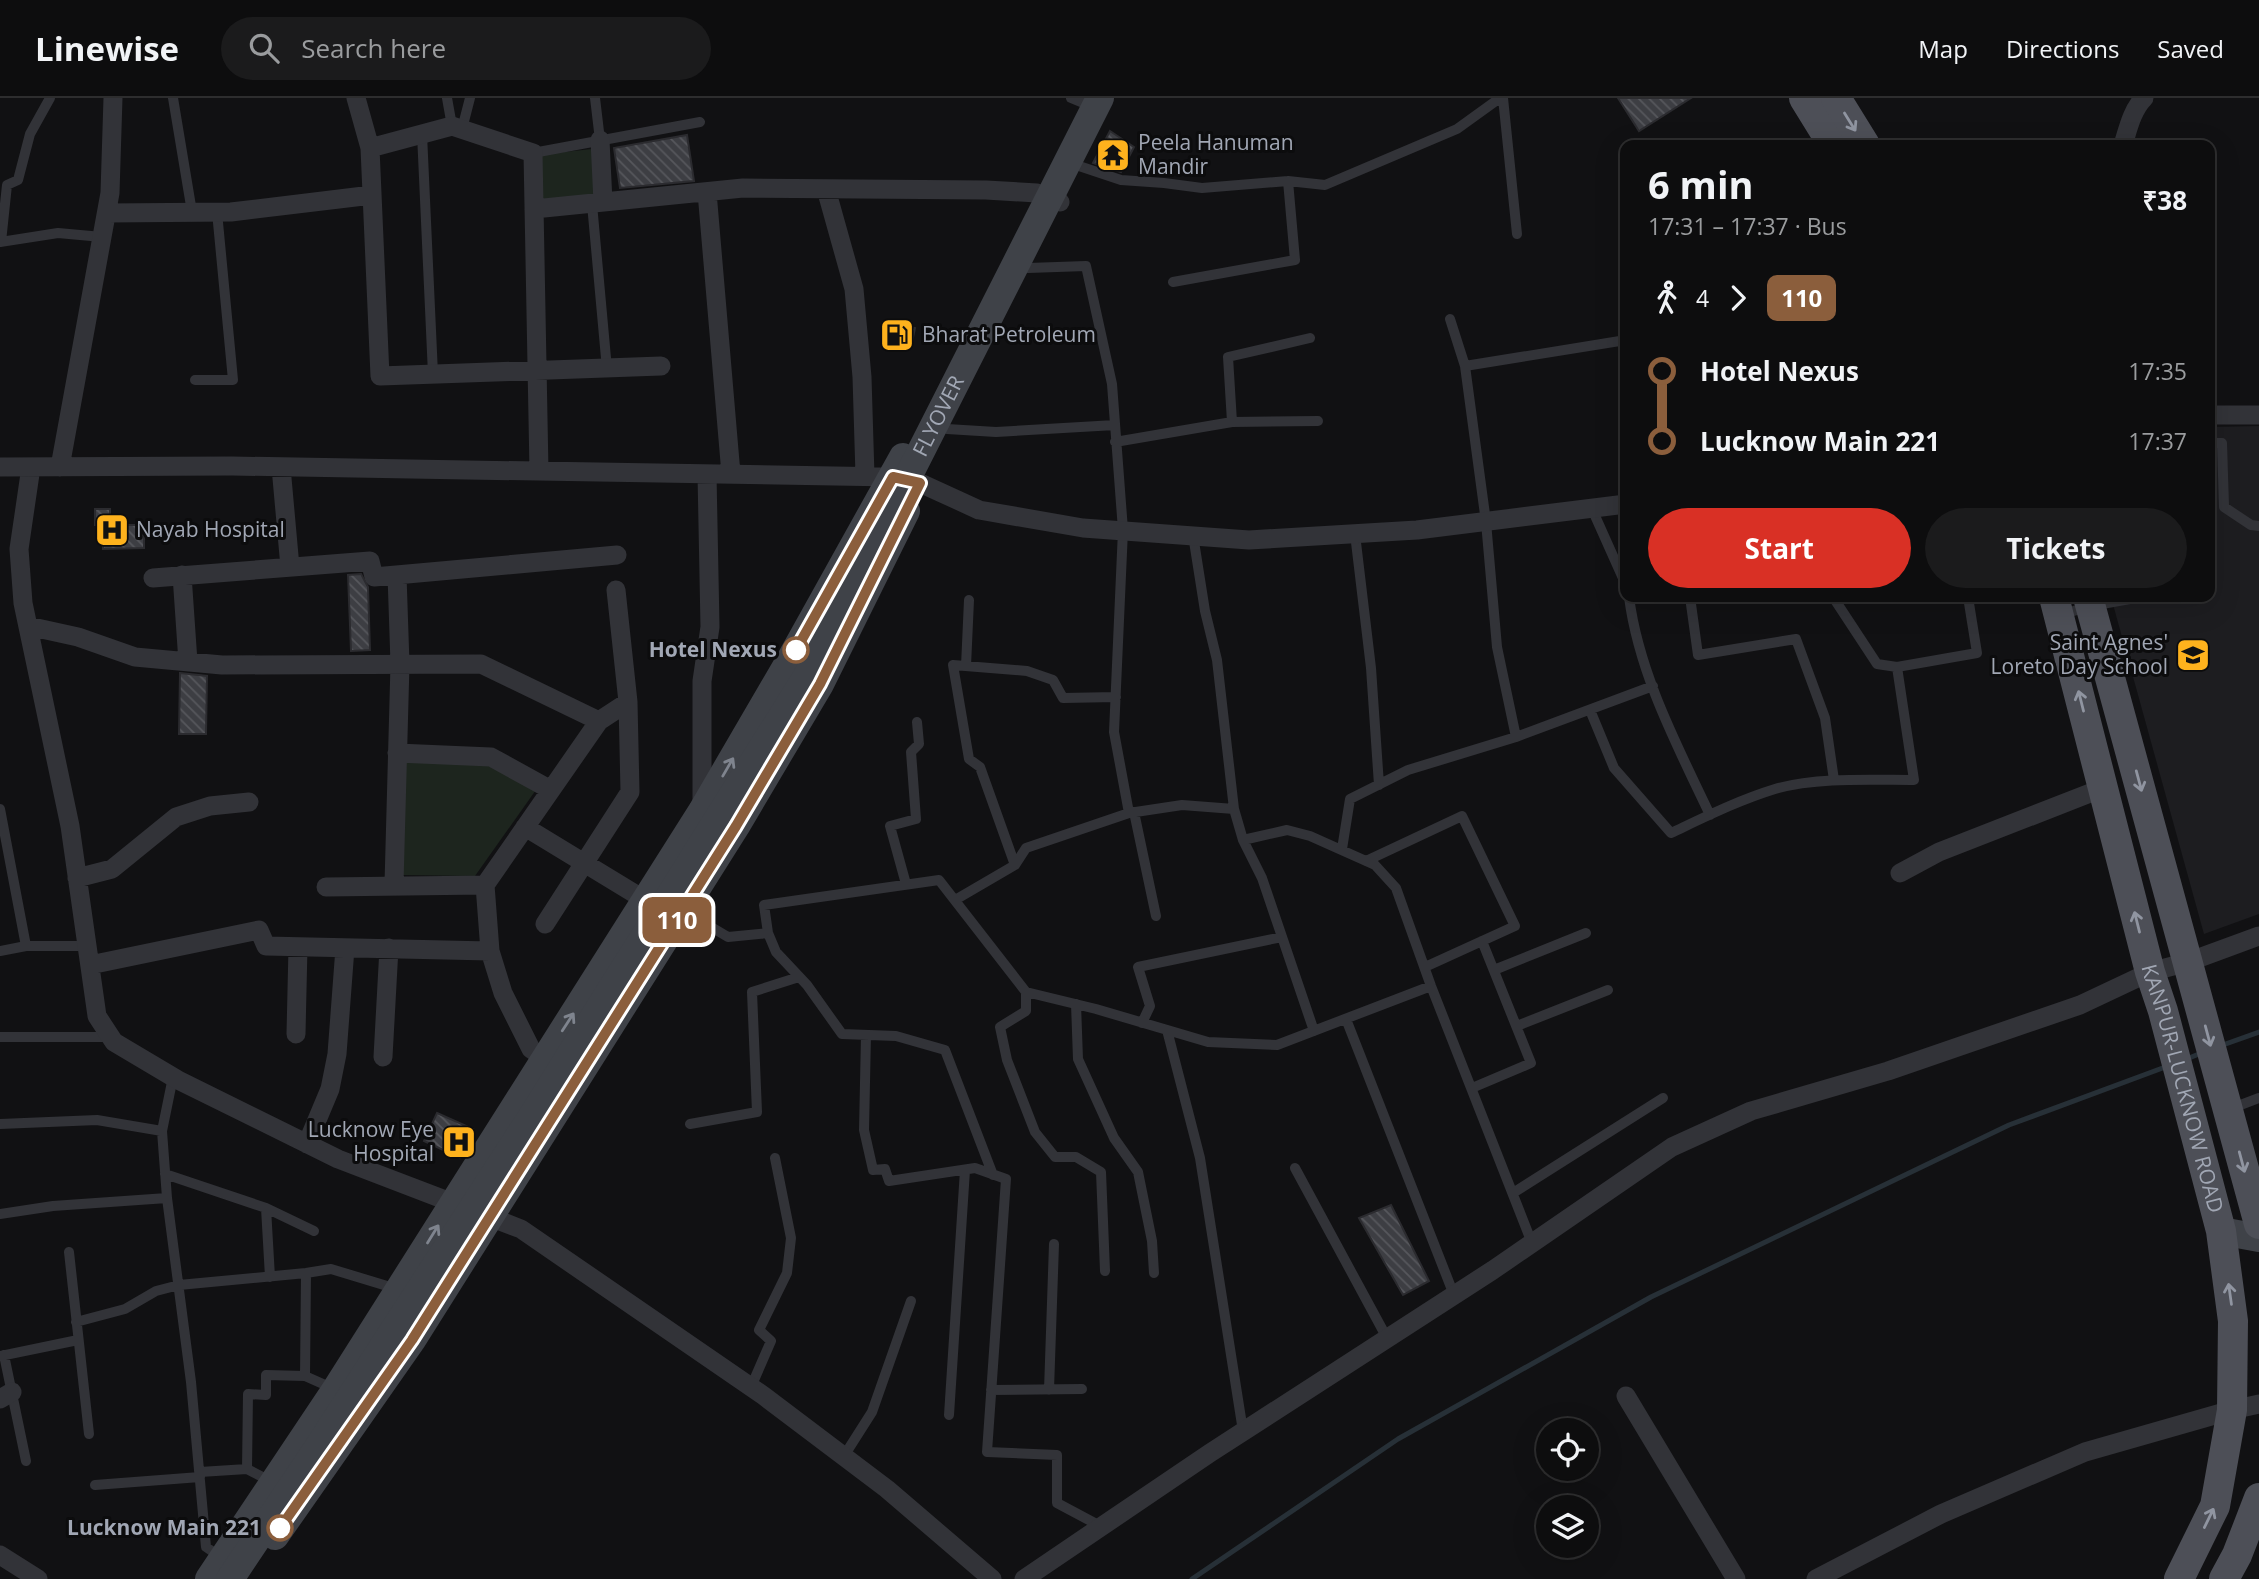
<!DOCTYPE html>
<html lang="en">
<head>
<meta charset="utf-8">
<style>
	body { margin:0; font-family:"Open Sans",sans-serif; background:#1b1b1c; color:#f1f3f6; height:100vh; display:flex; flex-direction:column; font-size:26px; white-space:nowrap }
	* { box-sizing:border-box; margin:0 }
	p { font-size:23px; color:#9a9c9e }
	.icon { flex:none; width:38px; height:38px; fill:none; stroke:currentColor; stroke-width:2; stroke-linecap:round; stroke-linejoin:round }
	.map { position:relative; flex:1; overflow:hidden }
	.panel { position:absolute; left:1620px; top:42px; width:595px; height:462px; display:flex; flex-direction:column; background:#0d0d0e; border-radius:14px; box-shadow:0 7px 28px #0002,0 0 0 2px #2d2d2e }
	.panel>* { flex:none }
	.badge { padding:0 14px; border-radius:10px; font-size:24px; line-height:46px }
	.fabs { position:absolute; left:1536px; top:1320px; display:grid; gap:14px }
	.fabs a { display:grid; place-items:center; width:63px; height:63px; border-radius:50%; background:#0d0d0e; box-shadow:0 7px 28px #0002,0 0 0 2px #2d2d2e; font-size:35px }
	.map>.badge { position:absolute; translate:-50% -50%; box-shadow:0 0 0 4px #fff }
	.legs { display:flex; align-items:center; gap:10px; height:77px; padding:0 28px; font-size:23px }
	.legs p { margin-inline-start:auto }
	.summary { display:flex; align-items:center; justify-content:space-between; height:119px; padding:0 28px }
	h1 { font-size:38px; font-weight:700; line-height:52px }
	.cta { display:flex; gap:14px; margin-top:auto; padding:14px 28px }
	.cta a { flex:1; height:80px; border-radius:42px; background:#d93025; color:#fff; font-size:28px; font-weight:700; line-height:80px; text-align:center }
	.cta a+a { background:#1b1b1c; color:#f1f3f6 }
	ul { padding:0 28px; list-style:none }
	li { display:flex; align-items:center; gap:24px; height:70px; font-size:26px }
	li i { display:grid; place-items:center; width:10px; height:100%; margin:0 9px; background:currentColor }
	li i::after { content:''; width:18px; height:18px; margin:-9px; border:5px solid; border-radius:50%; background:#0d0d0e }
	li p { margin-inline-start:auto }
	li:first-child i { background:linear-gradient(#0000 50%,currentColor 0) }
	li:last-child i { background:linear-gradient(currentColor 50%,#0000 0) }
	header { display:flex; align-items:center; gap:42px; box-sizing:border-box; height:98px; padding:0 35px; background:#0d0d0e; border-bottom:2px solid #2d2d2e }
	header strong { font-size:33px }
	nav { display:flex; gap:38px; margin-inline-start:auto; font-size:24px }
	.search { width:490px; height:63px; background:#1b1b1c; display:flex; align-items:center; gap:18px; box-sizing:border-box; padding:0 24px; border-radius:38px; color:#9a9c9e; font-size:26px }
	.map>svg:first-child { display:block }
	.built { fill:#1d1d20 }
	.park { fill:#1d251e }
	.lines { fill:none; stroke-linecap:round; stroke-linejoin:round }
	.stream { stroke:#273037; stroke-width:5 }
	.building { fill:url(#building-back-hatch); stroke:#2b2b2f; stroke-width:2 }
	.service { stroke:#323338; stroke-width:10 }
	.minor { stroke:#323338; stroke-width:19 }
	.secondary { stroke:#3f4248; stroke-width:28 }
	.primary { stroke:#4d4f57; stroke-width:30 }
	.secondary-bridge { stroke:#3f4248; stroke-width:28 }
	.oneway { stroke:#9095a1 }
	.oneway2 { stroke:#7f848e }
	.line-1-casing { stroke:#fff; stroke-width:16 }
	.line-1 { stroke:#8b5e3c; stroke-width:10 }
	.stop-1-dot { fill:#fff; stroke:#8b5e3c; stroke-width:3.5 }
	.labels { text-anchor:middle; stroke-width:6; stroke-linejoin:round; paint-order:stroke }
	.poi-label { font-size:21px; fill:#a1a7b4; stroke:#0c0c0d; text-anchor:start }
	.street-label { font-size:21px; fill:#a1a7b4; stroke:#0c0c0d }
	.stop-label { font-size:21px; font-weight:bold; fill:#a1a7b4; stroke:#0c0c0d; text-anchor:end }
</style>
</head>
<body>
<header>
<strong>Linewise</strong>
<div class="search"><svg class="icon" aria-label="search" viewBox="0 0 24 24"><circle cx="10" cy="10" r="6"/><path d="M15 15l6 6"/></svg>Search here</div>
<nav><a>Map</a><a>Directions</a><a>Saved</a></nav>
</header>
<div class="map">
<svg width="2259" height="1481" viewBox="0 0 2259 1481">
	<defs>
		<pattern id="building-back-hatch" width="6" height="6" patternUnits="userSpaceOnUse" patternTransform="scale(1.75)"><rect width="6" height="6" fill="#3d3e43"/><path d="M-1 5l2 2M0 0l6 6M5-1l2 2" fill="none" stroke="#56575c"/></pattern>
	</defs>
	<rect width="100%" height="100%" fill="#111113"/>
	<path class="built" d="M2259,328V816L2204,836L2111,499H2210V329Z"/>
	<path class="park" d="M592,51L596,96L540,102L536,57Z
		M404,662L491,666L538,689L475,778L399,777Z"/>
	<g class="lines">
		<path class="stream" d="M2220,948L2259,934
			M2184,962L2204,954
			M1192,1481L1398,1341L1651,1199L2009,1027L2168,968"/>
	</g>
	<path class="building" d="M1618,0H1691L1639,33Z
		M1110,33L1134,49L1121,74L1093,65Z
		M687,37L694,83L620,90L614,50Z
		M887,225L915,230L912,244L885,239Z
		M95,411H110V427H144V450L103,451V427H95Z
		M361,476L368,489L370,552L351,553L348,477Z
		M180,575L207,578L206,636H179Z
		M437,1015L473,1031L460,1060L424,1043Z
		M1391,1107L1429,1183L1403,1197L1359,1120Z"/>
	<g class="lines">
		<path class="service" d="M173,0L192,114
			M447,0L452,28
			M595,0L600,42
			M1071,0L1083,5
			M1503,0L1517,136
			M462,31L470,0
			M422,36L433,276
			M533,55L700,24
			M1079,68L1121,82L1164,85L1202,90L1288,83L1325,87L1457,31L1500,0
			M592,106L607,271
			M0,144L58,135L102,139
			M1,144L7,87L18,82L30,36L50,0
			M1028,170L1086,168L1112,286L1123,432L1114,634L1129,715
			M1173,184L1295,162L1288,83
			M1465,268L1626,242
			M195,282H233L217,114
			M1232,324L1228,259L1310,240
			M947,331L996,334L1115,327
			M1115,344L1232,324L1318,323
			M2210,345H2222L2224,409L2251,427L2259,428
			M1592,411L1626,487
			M1355,436L1371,570L1379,687
			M1193,437L1205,513L1217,562L1234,711L1243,742L1262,780L1314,933
			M1629,499C1639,576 1677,647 1710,717
			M1690,499L1698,557L1796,541L1825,620L1834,682
			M1833,499L1877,566L1897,569
			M2063,516L2091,508L2141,499
			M966,568L969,502
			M1590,612L1614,670L1671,735C1705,719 1739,702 1775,691C1816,679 1871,682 1914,682L1897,569L1977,555L1968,499
			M1516,639L1653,588
			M0,711L26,848
			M1134,714L1156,818
			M1243,742L1287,732L1310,738L1375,767L1396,790L1431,888L1532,1145
			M1342,751L1350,701L1408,672L1516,639L1497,549L1486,424L1465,268L1450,221
			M1366,763L1462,718L1515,828L1425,869
			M1015,767L980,669L969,661L953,567L1027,573L1053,582L1063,600L1116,599
			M906,786L890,728L916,721L911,654L919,646L917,624
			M955,802L1015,767L1026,750L1129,715L1182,707L1234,711
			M686,814L728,839L768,835L764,807L939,782L1026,894L1096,911L1208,944L1277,947L1431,888
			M768,835L776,854L807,887L842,936L896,938L945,952L993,1077
			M0,853L26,848H87
			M1494,872L1586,835
			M1026,894V913L1000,929L1007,962L1035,1034L1055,1059H1076L1101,1074L1105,1173
			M1076,906L1078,961L1114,1040L1138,1074L1152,1143L1154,1175
			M1346,921L1454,1197
			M1142,925L1150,908L1138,869L1282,839
			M1517,928L1608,892
			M1167,932L1200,1060L1243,1333
			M866,937L864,1032L873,1072L885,1071L889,1083L975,1070L1006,1081L987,1354L1057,1357V1405L1102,1429
			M0,939H110
			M173,979L162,1033L167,1100L191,1284L206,1449L219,1458
			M1472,990L1531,965L1482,843
			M2230,1011L2259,1000
			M0,1026L97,1022L162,1033
			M690,1026L757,1014L752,894L799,879
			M1295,1070L1387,1240
			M165,1076L266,1110L314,1133
			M1513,1095L1663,1000
			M266,1110L270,1179
			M0,1116L53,1108L167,1100
			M69,1154L89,1336
			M76,1224L125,1211L156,1193L179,1187L306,1175L331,1171L397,1191
			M4,1257L26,1363
			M0,1258L78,1242
			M305,1278L306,1175
			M751,1289L771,1243L759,1232L787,1175L791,1140L775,1060
			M991,1292L1082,1291
			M1049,1292L1054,1146
			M949,1317L965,1072
			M844,1358L872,1314L911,1203
			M247,1371L248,1296L266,1297V1277L305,1278L332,1290
			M200,1374L247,1371L272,1384
			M95,1387L200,1379"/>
		<path class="minor" d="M356,0L370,50L380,278L661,268
			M600,42L603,104
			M2123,47C2128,31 2132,12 2144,0
			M370,50L452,28L533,55L539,373
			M826,91L854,191L862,279L865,378
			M707,94L731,376
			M534,111L743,90L986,92L1037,95L1060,104
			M107,115L231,114L372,97
			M2210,317H2259
			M0,369L232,368L893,379L920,385L979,412L1083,430L1249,442L1417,432L1626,406
			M31,369L19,451L23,505L70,728L97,918L114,944L178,982L338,1061L521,1131L764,1298L887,1391L992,1481
			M60,369L110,95L113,0
			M281,369L290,469
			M182,477L188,564
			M153,480L370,463L374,479L617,457
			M28,528L78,539L135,559L222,567L481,566L599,623
			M397,655L491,659L551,692
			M702,710V583L710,529L707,376
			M525,729L645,802L657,807
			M1900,775L1939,754L2103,690
			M77,780L112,771L176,719L210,708L249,704
			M394,786L400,566L397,477
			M485,787L490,853L503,895L531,951L544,960
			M326,789L485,787L599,623L628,604L616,492
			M545,826L630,694L628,604
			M90,867L259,832L266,848L490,853
			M296,936L298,849
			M383,959L389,850
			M307,1046L330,991L337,956L345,850
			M1626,1298L1736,1481
			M0,1301L12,1294
			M0,1457L38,1481
			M1024,1481L1210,1355L1493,1172L1672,1049L1751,1013L1888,973L2080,907L2150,874L2188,864L2259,838
			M1816,1481L1941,1416L2085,1354L2232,1312L2259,1306"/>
		<path class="secondary" d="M2221,1133L2259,1140
			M275,1438L412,1242L736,728L820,586L906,413
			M209,1481L336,1291L702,713L790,562L903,359"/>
		<g class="primary">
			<path d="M1804,0L1833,47"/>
			<path d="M1836,0L1865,47"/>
			<path id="s1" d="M2054,499L2150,874L2163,913L2221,1133L2233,1223L2232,1312L2215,1408L2179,1481"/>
			<path d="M2088,499L2259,1126"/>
			<path d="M2224,1481L2237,1457L2259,1400"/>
		</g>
		<path class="secondary-bridge" id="s2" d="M230,1481L317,1351L529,1023L806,580L1100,0"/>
	</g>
	<defs><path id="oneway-shaft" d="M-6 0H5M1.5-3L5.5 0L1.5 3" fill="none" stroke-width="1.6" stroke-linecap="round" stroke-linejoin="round" transform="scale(1.75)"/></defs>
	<g class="oneway">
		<use href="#oneway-shaft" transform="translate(1850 24) rotate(58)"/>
		<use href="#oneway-shaft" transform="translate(2081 603) rotate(-104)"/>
		<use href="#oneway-shaft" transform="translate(2139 683) rotate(75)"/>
		<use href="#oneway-shaft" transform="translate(2137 824) rotate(-104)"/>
		<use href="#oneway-shaft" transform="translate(2208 938) rotate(75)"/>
		<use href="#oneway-shaft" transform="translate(2242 1064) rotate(75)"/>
		<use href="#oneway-shaft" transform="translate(2230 1196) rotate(-98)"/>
		<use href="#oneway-shaft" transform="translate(2209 1420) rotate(-64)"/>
	</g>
	<g class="oneway2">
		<use href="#oneway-shaft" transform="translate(728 669) rotate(-60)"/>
		<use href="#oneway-shaft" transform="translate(568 924) rotate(-57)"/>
		<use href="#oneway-shaft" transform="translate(433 1136) rotate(-58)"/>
	</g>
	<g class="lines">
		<g class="line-1-casing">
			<path id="line-1" d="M280,1430L412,1242L736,728L820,586L920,385L893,379L796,552"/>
		</g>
		<use href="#line-1" class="line-1"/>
	</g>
	<defs>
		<g id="temple-square" transform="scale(1.75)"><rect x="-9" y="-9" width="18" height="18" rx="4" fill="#feb21d" stroke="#0c0c0d"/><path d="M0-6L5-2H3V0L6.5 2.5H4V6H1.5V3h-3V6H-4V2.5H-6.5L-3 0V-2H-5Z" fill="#111"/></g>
		<g id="fuel-square" transform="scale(1.75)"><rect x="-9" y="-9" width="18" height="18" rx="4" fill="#feb21d" stroke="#0c0c0d"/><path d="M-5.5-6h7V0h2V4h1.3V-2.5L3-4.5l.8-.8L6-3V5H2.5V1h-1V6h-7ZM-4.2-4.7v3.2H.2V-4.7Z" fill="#111"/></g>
		<g id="hospital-square" transform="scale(1.75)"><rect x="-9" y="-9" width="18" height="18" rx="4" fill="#feb21d" stroke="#0c0c0d"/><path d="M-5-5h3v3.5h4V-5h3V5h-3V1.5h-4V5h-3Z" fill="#111"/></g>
		<g id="school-square" transform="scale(1.75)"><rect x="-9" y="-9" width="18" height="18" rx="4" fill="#feb21d" stroke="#0c0c0d"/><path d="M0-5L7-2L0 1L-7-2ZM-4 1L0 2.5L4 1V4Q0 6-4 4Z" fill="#111"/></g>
	</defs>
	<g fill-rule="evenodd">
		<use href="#temple-square" x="1113" y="57"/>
		<use href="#fuel-square" x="897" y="237"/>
		<use href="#hospital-square" x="112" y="432"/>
		<use href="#school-square" x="2193" y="557"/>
		<use href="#hospital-square" x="459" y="1044"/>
	</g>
	<g class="stop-1-dot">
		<circle cx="796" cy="552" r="12"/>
		<circle cx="280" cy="1430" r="12"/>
	</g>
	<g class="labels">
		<g class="poi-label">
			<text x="1138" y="52">Peela Hanuman<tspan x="1138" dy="24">Mandir</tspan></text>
			<text x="922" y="244">Bharat Petroleum</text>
			<text x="136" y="439">Nayab Hospital</text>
			<text x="2168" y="552" text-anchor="end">Saint Agnes'<tspan x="2168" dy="24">Loreto Day School</tspan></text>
			<text x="434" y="1039" text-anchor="end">Lucknow Eye<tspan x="434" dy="24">Hospital</tspan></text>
		</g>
		<g class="street-label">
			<text dy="7" stroke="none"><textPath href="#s2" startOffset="1363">FLYOVER</textPath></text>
			<text dy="7" stroke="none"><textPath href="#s1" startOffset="508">KANPUR-LUCKNOW ROAD</textPath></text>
		</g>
		<g class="stop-label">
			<text x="777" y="559">Hotel Nexus</text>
			<text x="261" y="1437">Lucknow Main 221</text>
		</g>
	</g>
</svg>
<div class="fabs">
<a><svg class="icon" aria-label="locate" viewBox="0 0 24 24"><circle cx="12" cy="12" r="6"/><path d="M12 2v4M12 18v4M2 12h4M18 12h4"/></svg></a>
<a><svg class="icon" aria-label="layers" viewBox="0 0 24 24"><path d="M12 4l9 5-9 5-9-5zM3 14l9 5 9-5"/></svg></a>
</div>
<b class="badge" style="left:677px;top:822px;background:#8b5e3c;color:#fff">110</b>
<section class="panel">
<div class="summary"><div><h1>6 min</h1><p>17:31 – 17:37 · Bus</p></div><b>₹38</b></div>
<div class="legs"><svg class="icon" aria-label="walk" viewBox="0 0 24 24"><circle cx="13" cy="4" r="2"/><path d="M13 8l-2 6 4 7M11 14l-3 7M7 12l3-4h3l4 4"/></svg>4<svg class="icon" aria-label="forward" viewBox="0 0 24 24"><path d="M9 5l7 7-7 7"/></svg><b class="badge" style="background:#8b5e3c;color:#fff">110</b></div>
<ul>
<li><i style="color:#8b5e3c"></i><b>Hotel Nexus</b><p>17:35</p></li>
<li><i style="color:#8b5e3c"></i><b>Lucknow Main 221</b><p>17:37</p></li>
</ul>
<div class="cta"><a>Start</a><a>Tickets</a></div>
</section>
</div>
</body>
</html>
